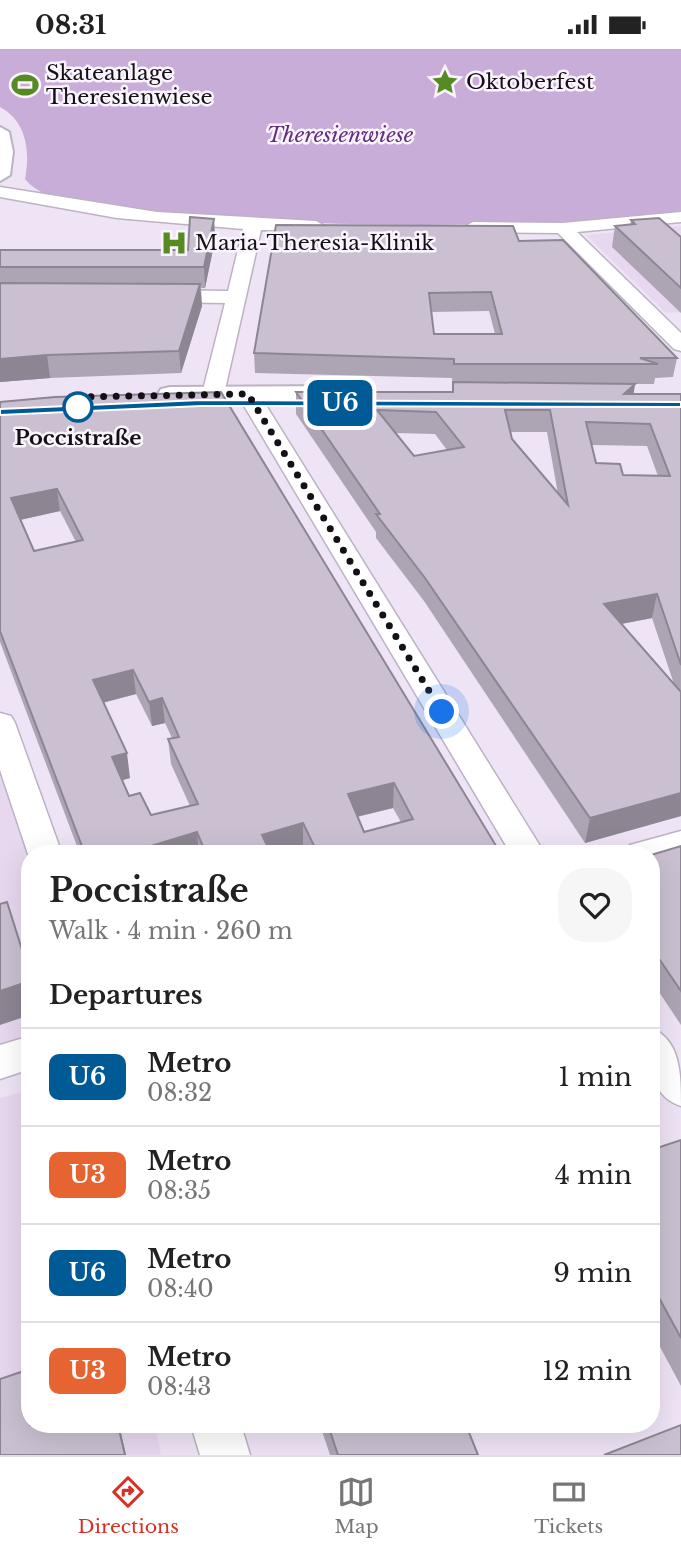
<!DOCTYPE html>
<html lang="en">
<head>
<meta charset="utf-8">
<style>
	body { margin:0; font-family:"Libre Baskerville",serif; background:#f6f6f6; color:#222; height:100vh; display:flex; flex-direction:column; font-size:26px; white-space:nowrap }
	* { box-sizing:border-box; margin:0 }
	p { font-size:23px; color:#767676 }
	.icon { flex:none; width:38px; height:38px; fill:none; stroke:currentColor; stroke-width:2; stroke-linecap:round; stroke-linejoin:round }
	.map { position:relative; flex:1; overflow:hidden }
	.side { position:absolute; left:21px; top:796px; width:639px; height:588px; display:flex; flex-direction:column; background:#fff; border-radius:28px; box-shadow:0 7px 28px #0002 }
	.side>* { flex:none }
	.badge { padding:0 14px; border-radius:10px; font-size:24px; line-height:46px }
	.you { position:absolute; width:35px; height:35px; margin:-18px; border:5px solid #fff; border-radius:50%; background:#1a73e8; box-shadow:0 0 0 10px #1a73e833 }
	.map>.badge { position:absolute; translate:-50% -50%; box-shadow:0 0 0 4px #fff }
	h2 { padding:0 28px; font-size:26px; line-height:63px }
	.round { display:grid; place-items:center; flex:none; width:74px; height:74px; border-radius:28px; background:#f6f6f6 }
	.headline { display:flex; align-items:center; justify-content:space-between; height:119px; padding:0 28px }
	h1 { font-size:33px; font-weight:700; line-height:52px }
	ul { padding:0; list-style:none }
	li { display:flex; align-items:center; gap:21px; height:98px; padding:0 28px; border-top:2px solid #e0e0e0 }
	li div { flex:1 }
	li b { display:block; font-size:26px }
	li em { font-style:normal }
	li .badge { min-width:77px; font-weight:700; text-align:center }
	.status { display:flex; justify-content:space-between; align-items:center; height:49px; padding:0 35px; background:#fff; direction:ltr }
	.status svg { height:19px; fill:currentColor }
	.tabs { display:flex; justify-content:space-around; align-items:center; height:98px; border-top:2px solid #e0e0e0; background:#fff; font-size:19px; color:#767676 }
	.tabs a { display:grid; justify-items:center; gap:4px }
	.tabs .current { color:#d93025 }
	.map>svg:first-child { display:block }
	.built { fill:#e7d8f0 }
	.green { fill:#c8add9 }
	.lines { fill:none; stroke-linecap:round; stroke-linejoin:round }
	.minor-casing { stroke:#bcb2c3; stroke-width:3 }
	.major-casing { stroke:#bcb2c3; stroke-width:4 }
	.minor { fill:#fff; fill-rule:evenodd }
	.major { fill:#fff; fill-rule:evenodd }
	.wall { fill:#aea5b4; fill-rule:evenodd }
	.shaded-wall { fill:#8d8692 }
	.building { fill:#cac0d1; stroke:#8d8692; stroke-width:2; fill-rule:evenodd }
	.line { fill:#005a96; stroke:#fff; stroke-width:2 }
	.walk { stroke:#141016; stroke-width:7; stroke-dasharray:0 12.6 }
	.stop-dot { fill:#fff; stroke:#005a96; stroke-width:3.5 }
	.labels { text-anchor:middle; stroke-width:5; stroke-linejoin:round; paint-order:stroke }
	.far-poi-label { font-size:21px; fill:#141016; stroke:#faf4fe; text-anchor:start }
	.far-park-label { font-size:21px; font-style:italic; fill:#612e7b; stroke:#faf4fe }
	.far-stop-label { font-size:21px; font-weight:bold; fill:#141016; stroke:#faf4fe }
</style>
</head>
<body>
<div class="status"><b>08:31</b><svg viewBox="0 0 49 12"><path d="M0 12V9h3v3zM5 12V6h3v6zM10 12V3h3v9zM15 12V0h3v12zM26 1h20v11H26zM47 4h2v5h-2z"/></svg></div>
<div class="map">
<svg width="681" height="1406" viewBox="0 0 681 1406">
	<rect width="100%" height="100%" fill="#efe4f6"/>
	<path class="built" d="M681,177V263L666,264L586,186Z
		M0,681L30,805V988L0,997Z
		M30,1041V1376H155L161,1406H0V1049Z"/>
	<path class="green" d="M0,0H681V165C512,179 342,180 171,165C133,162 49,161 25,130C30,105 28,73 0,58Z"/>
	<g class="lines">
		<g class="minor-casing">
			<path id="minor" d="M0,138L157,163L316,172L325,177L316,182L261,181L224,345L213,352L202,345L225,254L158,253L148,247L158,241L228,242L243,180L117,169L0,148Z
				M681,163V173L577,183L681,284V302L674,300L558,184L473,183L464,178L473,173L563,174Z
				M248,338L259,345L545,805H511L237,345Z
				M0,664L11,667L15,674L62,805H30V808L28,805L0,721Z
				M681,782V806L651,815V805H625L630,796Z
				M651,979C681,991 681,1026 681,1057C646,1045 651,1010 651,979Z
				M30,987V1020L0,1030V996Z
				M191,1376H241L250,1406H200Z"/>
		</g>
		<g class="major-casing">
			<path id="major" d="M0,78L9,83L13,103L10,126L0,132Z
				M348,337L357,339L361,345L357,351L170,354L161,352L157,346L161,340L170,338Z"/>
		</g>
		<use href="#minor" class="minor"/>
		<use href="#major" class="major"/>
	</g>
	<path class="wall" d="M214,170L215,191L205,239H201L202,257L181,324L50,329L0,333V201H188Z
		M631,171L681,188V264L612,198L615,177L630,176Z
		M519,192L677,309L673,328L655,329L654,335H635L633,345H681V767L585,794L424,552L376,489V483L296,365V343H453L452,329L255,324L254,304ZM489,262L495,285H434L431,263ZM511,383H547L558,445L512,390ZM395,384L435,385L447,401L414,407ZM592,396L647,397L658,427L623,426L596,414ZM652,569L674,635L621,575Z
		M0,353L501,805H306L303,799L283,805H80L0,593ZM60,462L76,493L34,502L20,471ZM136,645L152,677L165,674L172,689L168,690L171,715L190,757L151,766L129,747L122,731L130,729L103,654ZM393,759L401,773L364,783L357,768Z
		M681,797V976L651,931V806Z
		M681,1091V1337L651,1281V1101Z
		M320,1376H466L478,1406H330Z"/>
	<path class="shaded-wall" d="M214,170L215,191L205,239L204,218Z
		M200,235L202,257L181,324L179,302Z
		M47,306L50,329L0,333V310Z
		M635,335L632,356L624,345Z
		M57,440L60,462L15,472L11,449Z
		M657,545L652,569L600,579L604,555Z
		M133,621L136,645L97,655L93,631Z
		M162,649L165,674L152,677L149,653Z
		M127,704L130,729L116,733L112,708Z
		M394,734L393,759L347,770L348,745Z
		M681,744V767L585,794L590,769Z
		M303,774V799L283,805H263L262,786Z
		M197,783L199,805H149L148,798Z
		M30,932V966L0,976V942Z
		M118,1376H119L126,1406H125Z"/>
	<path class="building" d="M190,168L214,170L204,218H0V201H188Z
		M659,169L681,188V239L615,177L635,175L631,171Z
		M276,176L513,177L519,192L563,191L677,309H640L658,315H454V310L254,304ZM491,243L502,285H434L429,244Z
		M0,234L200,235L179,302L47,306L0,310Z
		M453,333L635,335L624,345H681V616L657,545L604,555L681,643V744L590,769L425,529L376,465H380L296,343H453ZM377,361L436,363L464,398L414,407ZM505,361H550L568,456L512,390ZM586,373L650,375L670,427L623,426L620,415L596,414Z
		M221,343L501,805H318L303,774L262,786L271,805H206L197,783L148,798L151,805H85L0,582V353L55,348ZM57,440L83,491L34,502L11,449ZM133,621L149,653L162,649L179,688L168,690L198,755L151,766L140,744L129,747L112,708L127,704L93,631ZM394,734L413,770L364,783L348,745Z
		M681,797V942L651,898V806Z
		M7,853L30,926V932L0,942V855Z
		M681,1091V1289L651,1234V1101Z
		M30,1320V1376H118L125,1406H0V1330Z
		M328,1376H466L478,1406H338Z
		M681,1376V1406H604Z"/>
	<path class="line" d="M201,351L681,353V358L201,357L0,366V360Z"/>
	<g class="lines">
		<path class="walk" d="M78,358L76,348L248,345L442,663"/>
	</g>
	<defs>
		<g id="sight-bare" transform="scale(2.1)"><path d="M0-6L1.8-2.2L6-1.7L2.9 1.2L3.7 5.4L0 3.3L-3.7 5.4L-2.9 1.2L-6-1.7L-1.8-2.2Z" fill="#568a22" stroke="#faf4fe" stroke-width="2.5" paint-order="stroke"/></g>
		<g id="stadium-bare" transform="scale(2.1)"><path d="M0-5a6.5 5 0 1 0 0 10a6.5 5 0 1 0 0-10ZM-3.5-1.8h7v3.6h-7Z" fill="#568a22" stroke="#faf4fe" stroke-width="2.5" paint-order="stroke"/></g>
		<g id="hospital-bare" transform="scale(2.1)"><path d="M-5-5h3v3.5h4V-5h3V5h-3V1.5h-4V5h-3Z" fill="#568a22" stroke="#faf4fe" stroke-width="2.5" paint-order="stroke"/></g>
	</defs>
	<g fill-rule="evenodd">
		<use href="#sight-bare" x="445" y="33"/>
		<use href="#stadium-bare" x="25" y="36"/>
		<use href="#hospital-bare" x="174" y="194"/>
	</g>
	<circle class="stop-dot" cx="78" cy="358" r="14"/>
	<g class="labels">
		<g class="far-poi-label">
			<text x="46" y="31">Skateanlage<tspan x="46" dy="24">Theresienwiese</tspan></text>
			<text x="466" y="40">Oktoberfest</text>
			<text x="195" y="201">Maria-Theresia-Klinik</text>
		</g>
		<g class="far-park-label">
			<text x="340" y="93">Theresienwiese</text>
		</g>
		<g class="far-stop-label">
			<text x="78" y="396">Poccistraße</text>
		</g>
	</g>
</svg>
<div class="you" style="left:442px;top:663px"></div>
<b class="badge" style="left:340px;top:354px;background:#005a96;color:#fff">U6</b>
<section class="side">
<div class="headline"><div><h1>Poccistraße</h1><p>Walk · 4 min · 260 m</p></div><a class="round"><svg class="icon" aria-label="heart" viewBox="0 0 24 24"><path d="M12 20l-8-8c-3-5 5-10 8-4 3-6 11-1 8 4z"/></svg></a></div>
<h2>Departures</h2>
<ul>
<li><span class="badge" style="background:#005a96;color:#fff">U6</span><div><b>Metro</b><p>08:32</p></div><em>1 min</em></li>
<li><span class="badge" style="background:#e66432;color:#fff">U3</span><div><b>Metro</b><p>08:35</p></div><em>4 min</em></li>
<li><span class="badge" style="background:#005a96;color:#fff">U6</span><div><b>Metro</b><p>08:40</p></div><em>9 min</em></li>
<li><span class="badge" style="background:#e66432;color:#fff">U3</span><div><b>Metro</b><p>08:43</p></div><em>12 min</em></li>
</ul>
</section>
</div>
<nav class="tabs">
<a class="current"><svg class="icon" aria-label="directions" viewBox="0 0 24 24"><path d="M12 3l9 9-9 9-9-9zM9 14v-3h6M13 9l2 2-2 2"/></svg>Directions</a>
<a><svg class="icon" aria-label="map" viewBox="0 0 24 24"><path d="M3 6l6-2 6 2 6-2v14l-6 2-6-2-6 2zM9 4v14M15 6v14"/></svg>Map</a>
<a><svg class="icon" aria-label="tickets" viewBox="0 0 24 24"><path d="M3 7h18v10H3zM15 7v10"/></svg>Tickets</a>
</nav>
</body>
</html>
